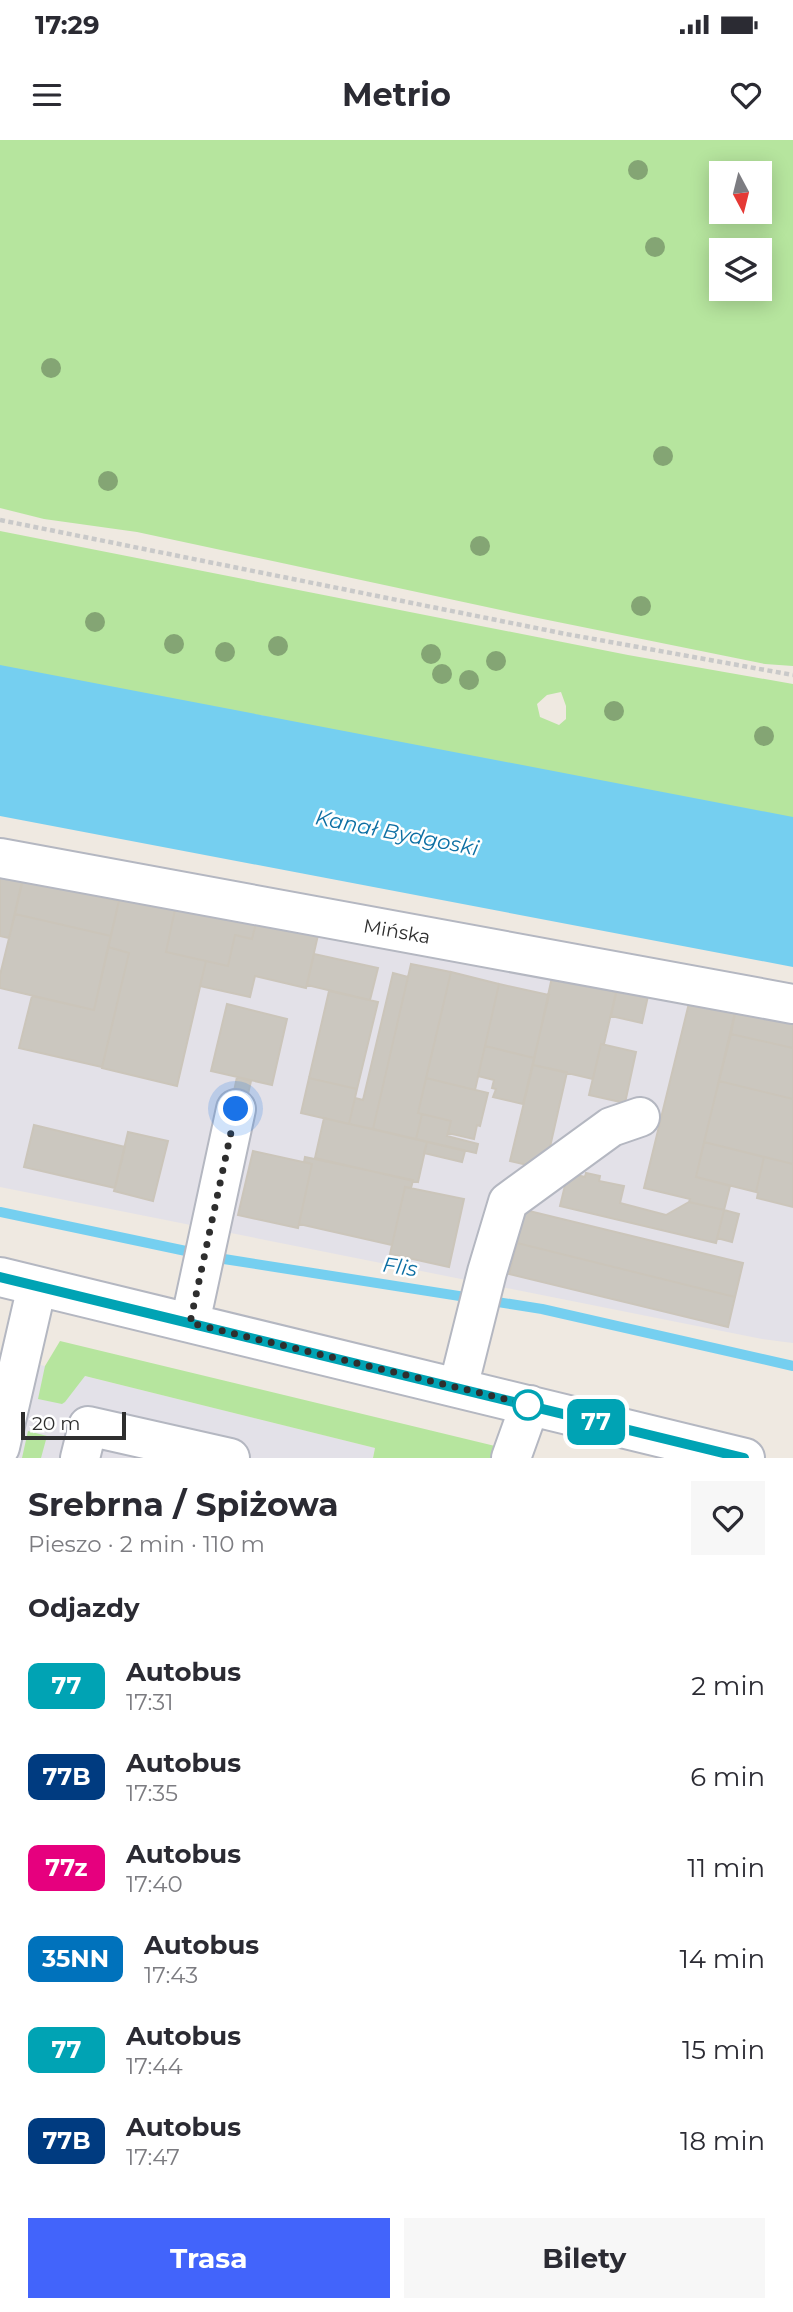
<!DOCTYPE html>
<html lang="pl">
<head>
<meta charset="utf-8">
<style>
	body { margin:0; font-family:Montserrat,sans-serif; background:#f7f7f7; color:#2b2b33; height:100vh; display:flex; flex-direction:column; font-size:26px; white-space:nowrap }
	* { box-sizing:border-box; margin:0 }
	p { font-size:23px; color:#7c7c81 }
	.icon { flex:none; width:38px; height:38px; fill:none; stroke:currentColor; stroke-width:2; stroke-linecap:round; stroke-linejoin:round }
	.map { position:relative; height:1318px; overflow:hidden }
	.drawer { display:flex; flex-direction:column; background:#fff; flex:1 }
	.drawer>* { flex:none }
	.badge { padding:0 14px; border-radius:10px; font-size:24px; line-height:46px }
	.needle { width:46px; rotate:173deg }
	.fabs { position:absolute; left:709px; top:21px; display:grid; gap:14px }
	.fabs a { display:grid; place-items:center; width:63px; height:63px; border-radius:0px; background:#fff; box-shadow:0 4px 18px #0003; font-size:35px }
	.scale { position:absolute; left:21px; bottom:18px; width:105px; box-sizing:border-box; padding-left:7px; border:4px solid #2e2e2e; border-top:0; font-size:19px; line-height:24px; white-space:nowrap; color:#2e2e2e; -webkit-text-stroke:5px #fff; paint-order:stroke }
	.you { position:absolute; width:35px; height:35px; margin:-18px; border:5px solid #fff; border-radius:50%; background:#1a73e8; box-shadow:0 0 0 10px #1a73e833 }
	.map>.badge { position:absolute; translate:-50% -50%; box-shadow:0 0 0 4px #fff }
	h2 { padding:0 28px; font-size:26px; line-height:63px }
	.round { display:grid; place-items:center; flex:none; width:74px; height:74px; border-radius:0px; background:#f7f7f7 }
	.head { display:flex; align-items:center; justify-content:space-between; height:119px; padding:0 28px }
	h1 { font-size:33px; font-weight:700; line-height:52px }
	.action { display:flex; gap:14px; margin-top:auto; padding:14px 28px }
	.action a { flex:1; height:80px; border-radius:0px; background:#4264fb; color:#fff; font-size:28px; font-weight:700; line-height:80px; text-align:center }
	.action a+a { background:#f7f7f7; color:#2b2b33 }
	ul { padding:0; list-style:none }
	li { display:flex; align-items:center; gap:21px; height:91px; padding:0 28px }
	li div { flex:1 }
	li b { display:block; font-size:26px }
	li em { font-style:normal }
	li .badge { min-width:77px; font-weight:700; text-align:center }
	.status { display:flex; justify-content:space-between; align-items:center; height:49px; padding:0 35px; background:#fff; direction:ltr }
	.status svg { height:19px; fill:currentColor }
	header { display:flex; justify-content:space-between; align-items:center; height:91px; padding:0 28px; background:#fff; font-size:32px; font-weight:700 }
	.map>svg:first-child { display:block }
	.industrial { fill:#e3e1e8 }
	.green { fill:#b6e59e; fill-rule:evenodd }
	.water { fill:#75cff0 }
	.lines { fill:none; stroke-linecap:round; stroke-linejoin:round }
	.stream { stroke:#75cff0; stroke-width:10 }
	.building { fill:#cbc7bf; stroke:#cbc5ba; stroke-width:2 }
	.minor-casing { stroke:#b4b7c1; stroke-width:42 }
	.path { stroke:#c9c9c9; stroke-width:4.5; stroke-dasharray:5 3.5; stroke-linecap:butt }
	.minor { stroke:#fff; stroke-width:38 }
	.tree { fill:#84a574 }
	.line-casing { stroke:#fff; stroke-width:16 }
	.line { stroke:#00a3b4; stroke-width:10 }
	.walk { stroke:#2e2e2e; stroke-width:7; stroke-dasharray:0 12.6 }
	.stop-dot { fill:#fff; stroke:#00a3b4; stroke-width:3.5 }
	.labels { text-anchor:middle; stroke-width:5; stroke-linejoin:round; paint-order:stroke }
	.street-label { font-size:19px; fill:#2e2e2e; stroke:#fff }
	.water-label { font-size:21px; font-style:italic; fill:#0d6fa3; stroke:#fff }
</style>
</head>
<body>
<div class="status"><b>17:29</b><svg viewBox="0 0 49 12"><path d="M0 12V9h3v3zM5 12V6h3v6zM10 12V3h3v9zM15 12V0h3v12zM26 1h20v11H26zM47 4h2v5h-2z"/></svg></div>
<header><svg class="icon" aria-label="menu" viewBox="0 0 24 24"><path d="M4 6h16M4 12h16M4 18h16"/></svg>Metrio<svg class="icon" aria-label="heart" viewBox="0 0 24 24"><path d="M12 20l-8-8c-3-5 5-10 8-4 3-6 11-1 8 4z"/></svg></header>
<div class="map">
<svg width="793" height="1318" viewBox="0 0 793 1318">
	<rect width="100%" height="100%" fill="#efe9e1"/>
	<path class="industrial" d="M0,726L793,884V1203L762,1199L0,1047Z
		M0,1215L375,1308L373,1318H0Z"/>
	<path class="green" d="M0,0H793V526L765,524L533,477L137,392L44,379L0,368ZM721,33H760V72H721ZM721,110H760V149H721Z
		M0,391L628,515L793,544V690L266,588L264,576L0,537ZM561,552L566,566V579L559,585L540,577L537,564L547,555Z
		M60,1201L495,1306L493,1318H373L375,1308L85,1236L65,1262L62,1264L38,1259L45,1226Z
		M28,1291L47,1296L41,1318H22Z"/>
	<path class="water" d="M0,525L793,677V827L0,676Z"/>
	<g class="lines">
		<path class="stream" d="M0,1072L224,1119L542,1169L793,1226"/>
	</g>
	<path class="building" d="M0,728L24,733L9,798L0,796Z
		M23,739L119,761L111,796L15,774Z
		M121,752L176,765L166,812L206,821L177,946L102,928L129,813L108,807Z
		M176,765L256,783L252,799L235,795L228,826L166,812Z
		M15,774L111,796L94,870L0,848V835Z
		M256,783L318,795L306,848L255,836L250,857L200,846L206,821L228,826L235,795L252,799Z
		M108,807L129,813L102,927L19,908L32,856L94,870Z
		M314,814L378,828L370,860L307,845Z
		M411,824L451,832L418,973L422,974L416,999L373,989Z
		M451,832L499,844L475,950L426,938Z
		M393,833L408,837L373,989L349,984L355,958L363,960Z
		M552,837L616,852L604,904H601L593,939L533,925Z
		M499,844L549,855L534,918L485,906Z
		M617,849L648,856L642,883L611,876Z
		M329,851L378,862L357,949L309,938Z
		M690,859L736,868L696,1037L730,1046L724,1070L689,1062L690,1059L644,1048Z
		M227,864L287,879L272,945L211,931Z
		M736,868L793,881V908L731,894Z
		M731,894L793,908V959L719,941Z
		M601,904L636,912L625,963L589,955Z
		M485,906L534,918L523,964L493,957L496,949L492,948L494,940L478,936Z
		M533,925L567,932L545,1029L510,1021Z
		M237,937L251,941L248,954L234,951Z
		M309,938L357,949L349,984L301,973Z
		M426,938L488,953L480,986L477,985L474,999L448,993L451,981L418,973Z
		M719,941L793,959V1024L704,1002Z
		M422,974L451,981L447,996L478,1004L476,1013L416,999Z
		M324,978L427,1002L418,1042L315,1018Z
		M34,985L125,1007L115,1048L24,1027Z
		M128,992L168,1001L153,1061L114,1051Z
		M427,1002L465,1011L462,1022L424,1013Z
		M704,1002L764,1017L756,1052L696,1037Z
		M253,1011L312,1024L298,1088L238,1075Z
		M305,1017L413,1040L411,1048L405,1047L392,1105L299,1084L312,1024L304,1022Z
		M764,1017L793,1024V1067L757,1058L758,1053L756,1052Z
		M568,1033L585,1037L586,1033L600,1036L599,1041L624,1046L620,1063L666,1075L689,1062L724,1070L716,1103L560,1066Z
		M405,1047L464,1059L449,1127L390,1114Z
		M525,1070L743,1123L735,1157L517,1103Z
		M724,1070L739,1074L732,1102L717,1098Z
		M517,1103L735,1157L728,1187L509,1134Z"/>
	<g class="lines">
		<g class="minor-casing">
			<path id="minor" d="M0,718L793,864
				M0,1137L745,1318
				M190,1183L236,969
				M458,1248L487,1132L508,1062L611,987L640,977
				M0,1307L37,1146
				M80,1318L88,1286L230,1318
				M511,1318L530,1265"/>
		</g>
		<path class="path" d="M0,380L566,494L793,535"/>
		<use href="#minor" class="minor"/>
	</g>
	<g class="tree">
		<circle cx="638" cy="30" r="10"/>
		<circle cx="655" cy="107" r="10"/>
		<circle cx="51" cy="228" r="10"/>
		<circle cx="663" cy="316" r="10"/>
		<circle cx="108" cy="341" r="10"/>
		<circle cx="480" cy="406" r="10"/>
		<circle cx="641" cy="466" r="10"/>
		<circle cx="95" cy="482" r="10"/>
		<circle cx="174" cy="504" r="10"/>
		<circle cx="278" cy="506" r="10"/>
		<circle cx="225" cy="512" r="10"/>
		<circle cx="431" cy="514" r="10"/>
		<circle cx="496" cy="521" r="10"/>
		<circle cx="442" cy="534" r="10"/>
		<circle cx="469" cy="540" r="10"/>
		<circle cx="614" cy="571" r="10"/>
		<circle cx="764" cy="596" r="10"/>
	</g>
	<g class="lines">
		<g class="line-casing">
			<path id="line" d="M0,1137L744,1318"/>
		</g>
		<use href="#line" class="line"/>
		<path class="walk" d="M236,969L190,1183L530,1265H528"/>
	</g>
	<circle class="stop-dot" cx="528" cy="1265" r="14"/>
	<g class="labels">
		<g class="street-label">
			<text transform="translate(397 791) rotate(10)" y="7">Mińska</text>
		</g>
		<g class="water-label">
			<text transform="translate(397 693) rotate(11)" y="7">Kanał Bydgoski</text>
			<text transform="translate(400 1127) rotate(9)" y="7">Flis</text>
		</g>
	</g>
</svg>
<div class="fabs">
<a><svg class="needle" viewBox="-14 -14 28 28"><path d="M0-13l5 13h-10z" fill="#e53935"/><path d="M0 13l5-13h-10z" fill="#7c7c81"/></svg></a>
<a><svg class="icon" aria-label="layers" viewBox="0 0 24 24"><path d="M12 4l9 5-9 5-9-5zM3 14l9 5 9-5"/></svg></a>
</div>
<div class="scale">20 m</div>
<div class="you" style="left:236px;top:969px"></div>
<b class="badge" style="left:596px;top:1282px;background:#00a3b4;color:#fff">77</b>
</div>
<section class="drawer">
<div class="head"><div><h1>Srebrna / Spiżowa</h1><p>Pieszo · 2 min · 110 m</p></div><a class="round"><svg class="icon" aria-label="heart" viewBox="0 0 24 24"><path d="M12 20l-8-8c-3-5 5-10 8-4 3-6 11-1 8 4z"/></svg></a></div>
<h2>Odjazdy</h2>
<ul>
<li><span class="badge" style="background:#00a3b4;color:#fff">77</span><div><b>Autobus</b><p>17:31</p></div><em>2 min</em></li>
<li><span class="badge" style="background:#003b80;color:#fff">77B</span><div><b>Autobus</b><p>17:35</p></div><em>6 min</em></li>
<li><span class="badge" style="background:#e6007e;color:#fff">77z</span><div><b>Autobus</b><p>17:40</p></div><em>11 min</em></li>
<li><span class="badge" style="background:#0072bc;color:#fff">35NN</span><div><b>Autobus</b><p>17:43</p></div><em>14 min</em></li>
<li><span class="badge" style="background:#00a3b4;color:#fff">77</span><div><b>Autobus</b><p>17:44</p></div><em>15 min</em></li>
<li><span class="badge" style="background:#003b80;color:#fff">77B</span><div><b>Autobus</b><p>17:47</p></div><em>18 min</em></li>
</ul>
<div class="action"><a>Trasa</a><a>Bilety</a></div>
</section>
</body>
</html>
